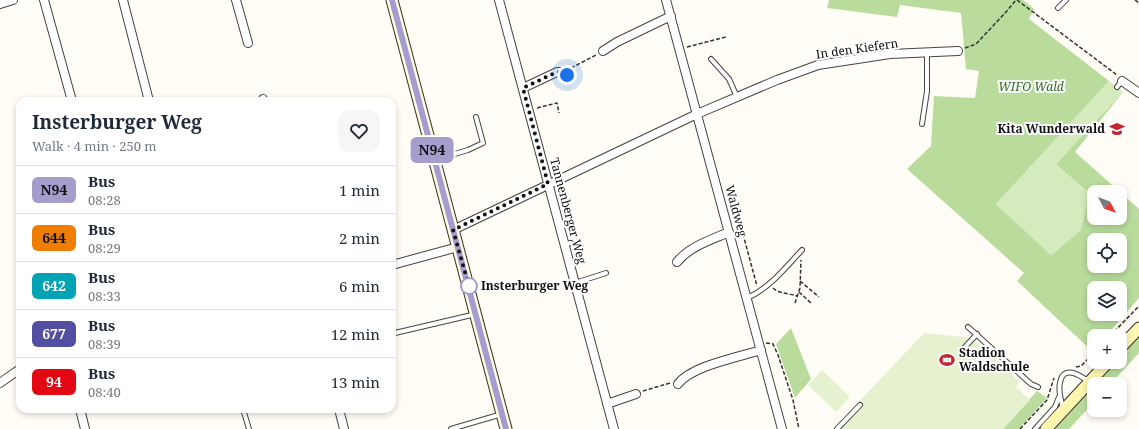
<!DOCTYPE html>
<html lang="en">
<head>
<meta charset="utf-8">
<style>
	body { margin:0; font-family:"Noto Serif",serif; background:#f6f6f7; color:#1f2937; height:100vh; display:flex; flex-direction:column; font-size:15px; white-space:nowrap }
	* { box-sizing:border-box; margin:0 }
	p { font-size:13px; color:#747a83 }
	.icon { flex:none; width:22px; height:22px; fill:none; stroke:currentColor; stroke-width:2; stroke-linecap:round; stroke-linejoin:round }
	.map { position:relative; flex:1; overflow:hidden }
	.sheet { position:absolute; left:16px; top:97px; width:380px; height:316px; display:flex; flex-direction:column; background:#fff; border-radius:12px; box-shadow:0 2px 6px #0003 }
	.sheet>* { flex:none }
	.badge { padding:0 8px; border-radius:6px; font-size:14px; line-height:26px }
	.needle { width:26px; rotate:131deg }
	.tools { position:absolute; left:1087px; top:185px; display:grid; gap:8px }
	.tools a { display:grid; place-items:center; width:40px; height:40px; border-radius:8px; background:#fff; box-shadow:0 2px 6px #0003; font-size:20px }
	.you { position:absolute; width:20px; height:20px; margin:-10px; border:3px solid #fff; border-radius:50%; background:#1a73e8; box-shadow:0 0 0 6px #1a73e833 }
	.map>.badge { position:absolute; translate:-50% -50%; box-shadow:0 0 0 2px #fff }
	.round { display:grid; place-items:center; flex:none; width:42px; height:42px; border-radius:12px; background:#f6f6f7 }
	.summary { display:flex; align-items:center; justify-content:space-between; height:68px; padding:0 16px }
	h1 { font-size:19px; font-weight:700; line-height:30px }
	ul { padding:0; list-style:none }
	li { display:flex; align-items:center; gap:12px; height:48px; padding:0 16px; border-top:1px solid #e0e1e3 }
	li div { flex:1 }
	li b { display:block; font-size:15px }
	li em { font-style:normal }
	li .badge { min-width:44px; font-weight:700; text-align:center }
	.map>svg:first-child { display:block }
	.green { fill:#d5ebbd }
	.forest { fill:#b9dc9c; fill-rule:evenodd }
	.pitch { fill:#e6f2cf }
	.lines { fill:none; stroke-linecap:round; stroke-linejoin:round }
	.lane-casing { stroke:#444; stroke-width:6 }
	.street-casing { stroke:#444; stroke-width:10 }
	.secondary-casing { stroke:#333; stroke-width:13 }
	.path { stroke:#333; stroke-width:1.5; stroke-dasharray:4 2; stroke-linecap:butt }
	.lane { stroke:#fff; stroke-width:4 }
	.street { stroke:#fff; stroke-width:8 }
	.secondary { stroke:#fff6b0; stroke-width:11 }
	.line-casing { stroke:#fff; stroke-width:9 }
	.line { stroke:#a69dcd; stroke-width:6 }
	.walk { stroke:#111; stroke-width:4; stroke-dasharray:0 7.2 }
	.stop-dot { fill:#fff; stroke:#a69dcd; stroke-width:2 }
	.labels { text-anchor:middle; stroke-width:4; stroke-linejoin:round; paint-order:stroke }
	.street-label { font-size:12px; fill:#111; stroke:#fff }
	.park-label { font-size:12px; font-style:italic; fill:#2f6b1f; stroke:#fff }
	.poi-label { font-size:12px; font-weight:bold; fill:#111; stroke:#fff; text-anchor:end }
	.stop-label { font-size:12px; font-weight:bold; fill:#111; stroke:#fff; text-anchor:start }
</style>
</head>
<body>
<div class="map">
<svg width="1139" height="429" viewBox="0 0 1139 429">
	<rect width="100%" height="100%" fill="#fffdf5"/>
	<path class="green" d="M1109,81L1123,92L1056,164L1089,193L1081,230L1051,255L996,204Z"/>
	<path class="forest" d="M829,0H1023L1034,9L1029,19L1109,81L996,204L1051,255L1081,230L1089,193L1056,164L1123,92L1075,152L1120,192H1094V218H1120V192L1139,209V298L1106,336H1094V349L1092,351L1017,281L1024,273L907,169L931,146L934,96L975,98L979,71L966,69L961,13L900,5L897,17L827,8ZM1094,240H1120V266H1094ZM1094,288H1120V314H1094Z
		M791,328L811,379L795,398L776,344Z
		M1139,334V353L1110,384H1094V402L1069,429H1052L1113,362H1120V355Z
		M1037,391L1047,398L1019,429H1003Z"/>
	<path class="pitch" d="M924,333L972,338L1020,382L1016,387L1030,400L1003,429H833Z
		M822,370L850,397L836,412L808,385Z"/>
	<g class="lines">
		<g class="lane-casing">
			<path id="lane" d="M1058,8L1066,0
				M711,59L729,79L737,97
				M1117,87L1122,81
				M922,124L927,91V53
				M435,160L468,150L483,143L476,117
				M565,244L571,243L581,247
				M575,283L606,273
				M747,298C770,288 785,268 802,250
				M392,327L395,333L476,314
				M968,327L1031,384L1038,387
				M964,348L977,334
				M1063,408C1061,401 1058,391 1060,383C1063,364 1080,375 1089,382
				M243,409L249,429
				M451,429L502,414
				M837,429L860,405
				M1035,429L1055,407L1059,397"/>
		</g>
		<g class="street-casing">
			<path id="street" d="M44,0L72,101
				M123,0L149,101
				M236,0L248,43
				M499,0L614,429
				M666,0L782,429
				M0,4L13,0
				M603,51L617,42L671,16
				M1122,81L1139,93
				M523,88L557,72H561L567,75
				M263,99L264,101
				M453,230L697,114L777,80L818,65L890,54L958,51
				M677,262C690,246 711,240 729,232
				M392,265L458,247
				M0,383L20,369
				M678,384C691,366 739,357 761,350
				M607,404L636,394
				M80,409L85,429
				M339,409L344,429"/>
		</g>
		<g class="secondary-casing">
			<path id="secondary" d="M392,0L506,429
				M1120,348L1139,328
				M1046,429L1108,362"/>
		</g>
		<path class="path" d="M1017,0L1117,75
			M1135,0L1139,3
			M687,47L726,37
			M965,48L976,44L1006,12L1016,0
			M571,68L596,55
			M537,108L557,103L559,113
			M734,220L740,223L757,286
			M800,281L819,297
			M773,288C779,294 789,293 797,296
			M799,292L812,304
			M795,303L800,288L801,260
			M1110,336L1139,306
			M766,343L773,344L778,355L793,400L799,429
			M1076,367L1081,366L1094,353
			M643,391L670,383
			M1020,429L1047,400L1054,378"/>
		<use href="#lane" class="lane"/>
		<use href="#street" class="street"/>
		<use href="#secondary" class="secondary"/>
	</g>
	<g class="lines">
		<g class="line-casing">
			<path id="line" d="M392,0L506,429"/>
		</g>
		<use href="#line" class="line"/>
		<path class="walk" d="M469,286L453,230L548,184L523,88L557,72H562L567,75"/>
	</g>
	<defs>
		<g id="school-bare" transform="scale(1.2)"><path d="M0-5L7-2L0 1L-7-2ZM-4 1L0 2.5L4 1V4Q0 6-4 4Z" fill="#c4262e" stroke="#fff" stroke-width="2.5" paint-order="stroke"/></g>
		<g id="stadium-bare" transform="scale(1.2)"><path d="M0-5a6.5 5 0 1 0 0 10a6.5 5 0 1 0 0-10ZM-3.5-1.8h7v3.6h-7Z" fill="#c4262e" stroke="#fff" stroke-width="2.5" paint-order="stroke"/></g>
	</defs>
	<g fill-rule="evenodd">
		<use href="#school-bare" x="1117" y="129"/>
		<use href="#stadium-bare" x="947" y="360"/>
	</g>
	<circle class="stop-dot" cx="469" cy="286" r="8"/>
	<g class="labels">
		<g class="street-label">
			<text transform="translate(857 49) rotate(-8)" y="4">In den Kiefern</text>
			<text transform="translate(568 211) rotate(75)" y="4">Tannenberger Weg</text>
			<text transform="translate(736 211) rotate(75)" y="4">Waldweg</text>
		</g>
		<g class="park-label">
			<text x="1031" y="91">WIFO Wald</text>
		</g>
		<g class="poi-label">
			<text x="1105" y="133">Kita Wunderwald</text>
			<text x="959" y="357" text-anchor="start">Stadion<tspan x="959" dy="14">Waldschule</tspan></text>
		</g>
		<g class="stop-label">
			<text x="481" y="290">Insterburger Weg</text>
		</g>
	</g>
</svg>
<div class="tools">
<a><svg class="needle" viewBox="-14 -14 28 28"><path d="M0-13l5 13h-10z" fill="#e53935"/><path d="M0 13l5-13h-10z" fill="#747a83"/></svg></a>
<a><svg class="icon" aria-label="locate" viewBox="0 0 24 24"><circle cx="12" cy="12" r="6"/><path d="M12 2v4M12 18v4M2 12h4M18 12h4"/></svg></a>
<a><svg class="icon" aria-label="layers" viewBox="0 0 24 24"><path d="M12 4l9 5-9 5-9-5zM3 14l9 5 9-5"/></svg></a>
<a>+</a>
<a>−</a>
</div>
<div class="you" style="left:567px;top:75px"></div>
<b class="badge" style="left:432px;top:150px;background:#a69dcd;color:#111">N94</b>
<section class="sheet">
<div class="summary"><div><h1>Insterburger Weg</h1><p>Walk · 4 min · 250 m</p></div><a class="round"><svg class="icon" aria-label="heart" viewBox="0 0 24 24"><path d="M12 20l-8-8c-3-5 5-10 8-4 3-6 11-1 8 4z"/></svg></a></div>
<ul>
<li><span class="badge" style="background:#a69dcd;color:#111">N94</span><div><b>Bus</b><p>08:28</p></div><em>1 min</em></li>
<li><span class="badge" style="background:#ef7d00;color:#111">644</span><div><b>Bus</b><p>08:29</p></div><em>2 min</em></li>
<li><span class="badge" style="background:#00a3b4;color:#fff">642</span><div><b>Bus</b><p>08:33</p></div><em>6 min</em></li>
<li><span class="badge" style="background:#524ea2;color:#fff">677</span><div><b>Bus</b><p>08:39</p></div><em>12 min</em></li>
<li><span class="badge" style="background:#e30613;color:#fff">94</span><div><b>Bus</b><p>08:40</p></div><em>13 min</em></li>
</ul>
</section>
</div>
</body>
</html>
